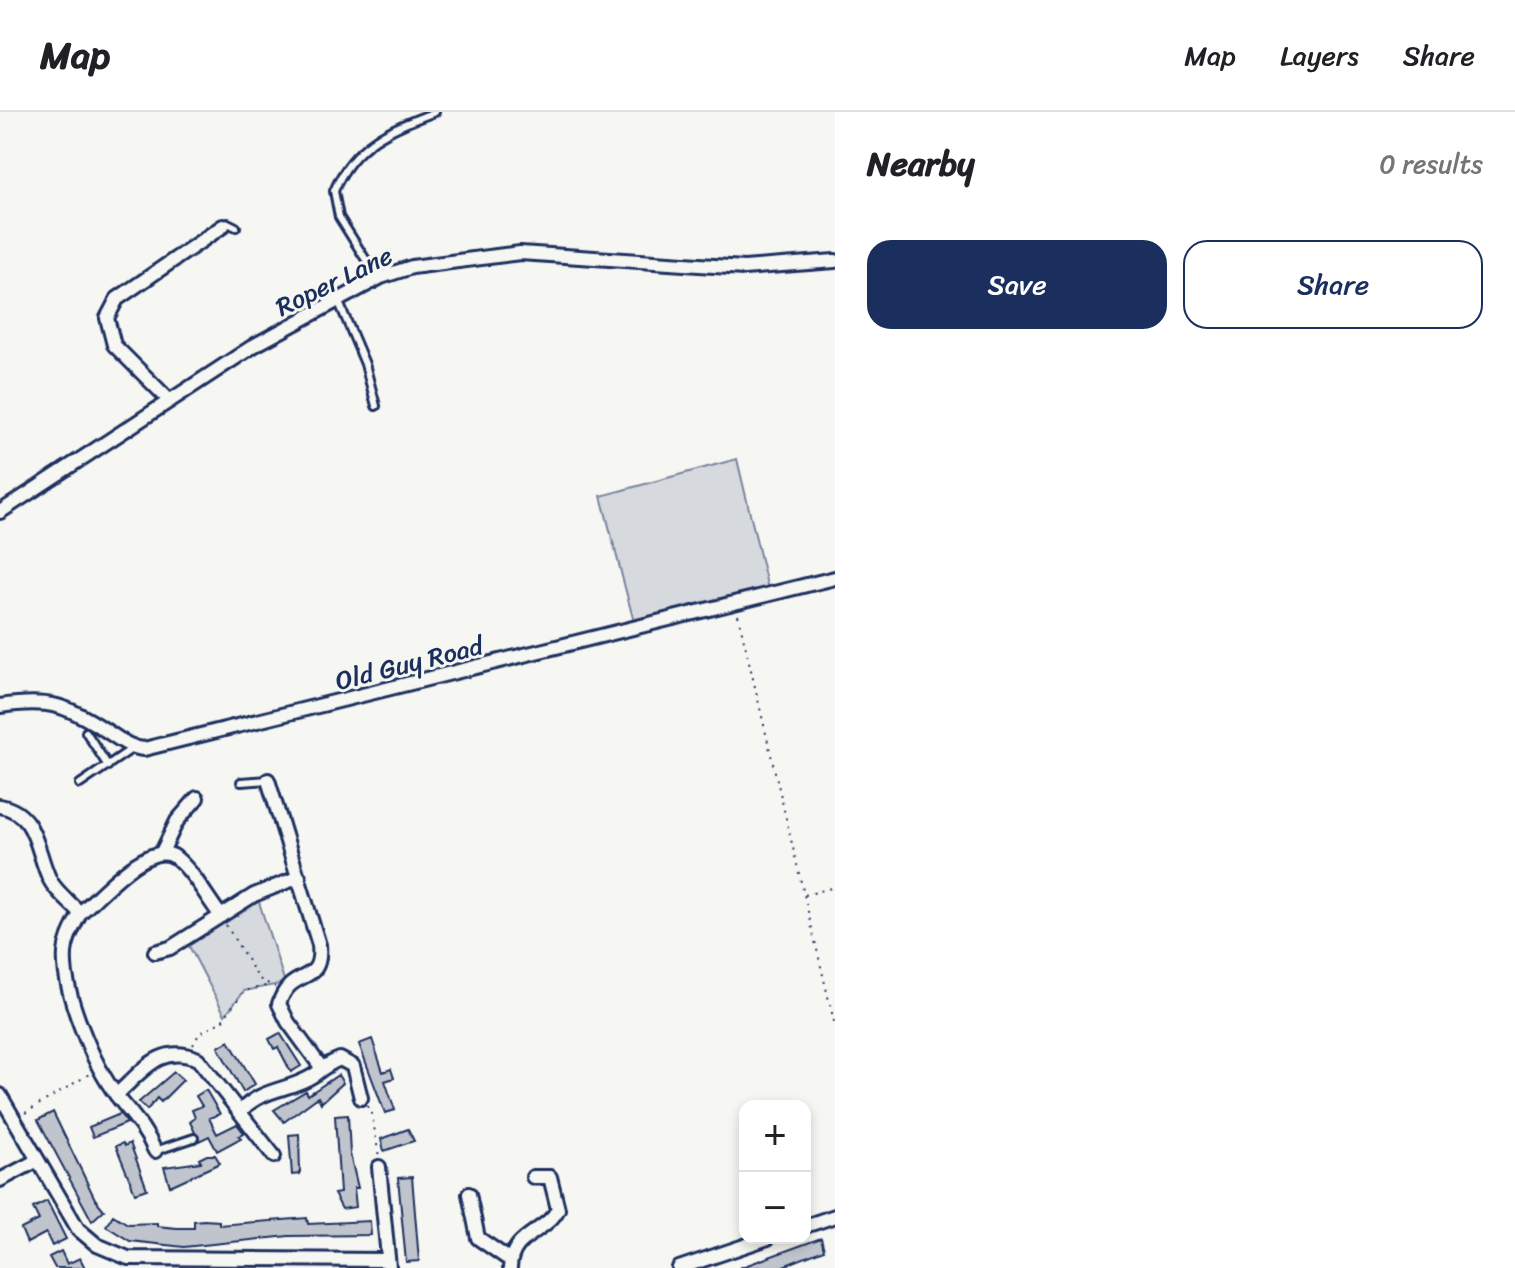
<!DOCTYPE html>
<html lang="en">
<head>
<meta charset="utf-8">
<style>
  body { margin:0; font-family:Sriracha,sans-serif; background:#f2f2f2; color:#202124 }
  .controls { position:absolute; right:24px; bottom:24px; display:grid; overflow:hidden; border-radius:16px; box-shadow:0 4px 12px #0003 }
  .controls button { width:72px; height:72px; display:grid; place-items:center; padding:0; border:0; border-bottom:2px solid #e0e0e0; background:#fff; color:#202124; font:40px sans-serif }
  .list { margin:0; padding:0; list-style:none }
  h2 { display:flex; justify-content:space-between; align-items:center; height:104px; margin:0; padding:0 32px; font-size:34px }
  h2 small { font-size:26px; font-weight:400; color:#757577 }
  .actions { display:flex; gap:16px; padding:24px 32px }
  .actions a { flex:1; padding:18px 0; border:2px solid #1b2f5e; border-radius:24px; text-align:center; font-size:28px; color:#1b2f5e }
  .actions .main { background:#1b2f5e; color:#fff }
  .map { position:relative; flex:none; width:835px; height:1156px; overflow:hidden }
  header { display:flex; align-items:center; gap:48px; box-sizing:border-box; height:112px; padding:0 40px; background:#fff; border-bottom:2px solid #e0e0e0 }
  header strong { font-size:38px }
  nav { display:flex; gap:44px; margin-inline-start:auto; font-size:28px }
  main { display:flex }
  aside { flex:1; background:#fff }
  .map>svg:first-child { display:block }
  .green { fill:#d6d9dd; stroke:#78849e; stroke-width:2 }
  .building { fill:#c0c4cd; stroke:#1b2f5e; stroke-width:2 }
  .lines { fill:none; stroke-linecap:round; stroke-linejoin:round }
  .service-casing { stroke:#1b2f5e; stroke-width:12 }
  .minor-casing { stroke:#1b2f5e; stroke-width:18 }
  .path { stroke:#1b2f5e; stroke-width:2; stroke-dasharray:2 6; stroke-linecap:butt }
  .service { stroke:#f6f6f2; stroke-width:6 }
  .minor { stroke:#f6f6f2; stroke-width:12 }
  .labels { text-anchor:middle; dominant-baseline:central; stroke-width:6; stroke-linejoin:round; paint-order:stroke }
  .street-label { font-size:26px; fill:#1b2f5e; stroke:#f6f6f2 }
</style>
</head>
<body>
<header>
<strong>Map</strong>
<nav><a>Map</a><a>Layers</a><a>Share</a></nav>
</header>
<main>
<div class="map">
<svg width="835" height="1156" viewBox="0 0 835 1156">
  <rect width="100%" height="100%" fill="#f6f6f2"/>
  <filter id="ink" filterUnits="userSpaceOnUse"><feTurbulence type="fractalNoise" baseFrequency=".0125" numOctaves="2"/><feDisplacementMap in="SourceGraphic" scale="16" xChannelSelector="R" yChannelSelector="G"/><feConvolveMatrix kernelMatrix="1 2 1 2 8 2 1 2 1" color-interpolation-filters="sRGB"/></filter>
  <g filter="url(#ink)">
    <!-- green -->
    <path class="green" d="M 737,347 L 768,477 L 634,510 L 601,384 Z
      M 258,787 L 285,871 L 244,879 L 225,903 L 188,832 Z"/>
    <!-- building -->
    <path class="building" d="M 280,921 L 301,954 L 291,960 L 278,935 L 274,937 L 269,927 Z
      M 372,927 L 383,960 L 391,957 L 394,966 L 385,969 L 395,998 L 385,1001 L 359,932 Z
      M 229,929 L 255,972 L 243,980 L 218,935 Z
      M 174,960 L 183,968 L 161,990 L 157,986 L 147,998 L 139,990 Z
      M 338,963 L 343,971 L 321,991 L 318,985 L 284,1010 L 274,998 L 306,979 L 308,983 Z
      M 206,978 L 220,1002 L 209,1006 L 217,1022 L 237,1012 L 244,1021 L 239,1024 L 241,1026 L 217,1039 L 209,1024 L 199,1029 L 190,1010 L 195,1006 L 192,998 L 202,994 L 196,984 Z
      M 53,1000 L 95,1087 L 104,1098 L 92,1109 L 38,1008 Z
      M 120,1002 L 127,1011 L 93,1025 L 89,1015 Z
      M 348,1003 L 350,1042 L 358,1076 L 354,1076 L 356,1095 L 342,1097 L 334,1082 L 340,1081 L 335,1004 Z
      M 408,1017 L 414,1029 L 384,1039 L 381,1027 Z
      M 299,1022 L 300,1062 L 292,1063 L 289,1023 Z
      M 123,1031 L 125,1034 L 130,1031 L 147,1077 L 135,1081 L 116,1034 Z
      M 207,1043 L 215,1043 L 220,1051 L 170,1074 L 164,1055 L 201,1050 L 199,1047 Z
      M 412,1065 L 419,1149 L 406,1150 L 398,1066 Z
      M 47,1089 L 66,1127 L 52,1134 L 46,1121 L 27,1131 L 21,1117 L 39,1108 L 33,1096 Z
      M 113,1103 L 128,1112 L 157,1111 L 157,1114 L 177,1116 L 194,1116 L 194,1109 L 204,1108 L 219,1109 L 219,1113 L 307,1106 L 308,1112 L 370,1109 L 371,1123 L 289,1124 L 184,1135 L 130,1129 L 106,1114 Z
      M 821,1126 L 824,1138 L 781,1155 L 739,1156 Z
      M 61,1139 L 67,1152 L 80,1146 L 85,1156 L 55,1156 L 49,1145 Z"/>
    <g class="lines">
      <!-- service casing -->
      <g class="service-casing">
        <path id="service" d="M 223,114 L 228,111 L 236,115
          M 378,167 L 339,105 L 334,79 C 354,31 390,17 435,0
          M 338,188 L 365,252 L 376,294
          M 86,620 L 108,654
          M 241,670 L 268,668
          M 80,672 L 133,636
          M 155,1039 L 194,1026"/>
      </g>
      <!-- minor casing -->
      <g class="minor-casing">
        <path id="minor" d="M 170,289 L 114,233 L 107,206 L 117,187 L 223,114
          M 0,400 L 255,233 L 381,165 L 412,155 L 520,141 L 744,156 L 835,149
          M 0,594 C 47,587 66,592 105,618 C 118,626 129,636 144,637 L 835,466
          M 268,668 L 319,833 C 323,876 291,853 279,892 L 288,910 L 321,955
          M 0,694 C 38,701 36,740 50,768 C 56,780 71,791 80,801 C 74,814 66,826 65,841 C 62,879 94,954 117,984 C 132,1003 145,1016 155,1039
          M 162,740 L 177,709 L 197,686
          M 80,801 C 100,784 149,727 175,745 C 193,759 207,786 221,804
          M 155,840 L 170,836 L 254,783 L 299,765
          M 0,983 L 78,1117 L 97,1133 L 128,1146 L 388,1148
          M 116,983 C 143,959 160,931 198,947 L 274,1044
          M 241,999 C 261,976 290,979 314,963 C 323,956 329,951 340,947 L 353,954 L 361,986
          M 379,1055 L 389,1155
          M 0,1068 L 36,1049
          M 469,1082 L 478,1126 L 510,1148
          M 805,1114 L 835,1104
          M 510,1156 C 511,1122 546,1121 558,1097 L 550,1065 L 533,1065
          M 679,1156 L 768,1126"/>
      </g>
      <!-- path -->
      <path class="path" d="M 738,503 L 835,914
        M 805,783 L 835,775
        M 226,813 L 259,867 L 275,875
        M 193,933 L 199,922 L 222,909 L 244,879 L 270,873
        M 367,994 L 372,1002 L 379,1045
        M 25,1001 L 91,961"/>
      <!-- service -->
      <use href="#service" class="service"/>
      <!-- minor -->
      <use href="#minor" class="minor"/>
    </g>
  </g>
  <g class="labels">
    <!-- street labels -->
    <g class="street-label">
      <text transform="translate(334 169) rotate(-26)">Roper Lane</text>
      <text transform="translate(409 551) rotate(-14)">Old Guy Road</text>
    </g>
  </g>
</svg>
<div class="controls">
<button>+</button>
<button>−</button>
</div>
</div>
<aside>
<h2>Nearby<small>0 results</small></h2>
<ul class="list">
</ul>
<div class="actions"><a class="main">Save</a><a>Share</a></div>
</aside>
</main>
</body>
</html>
